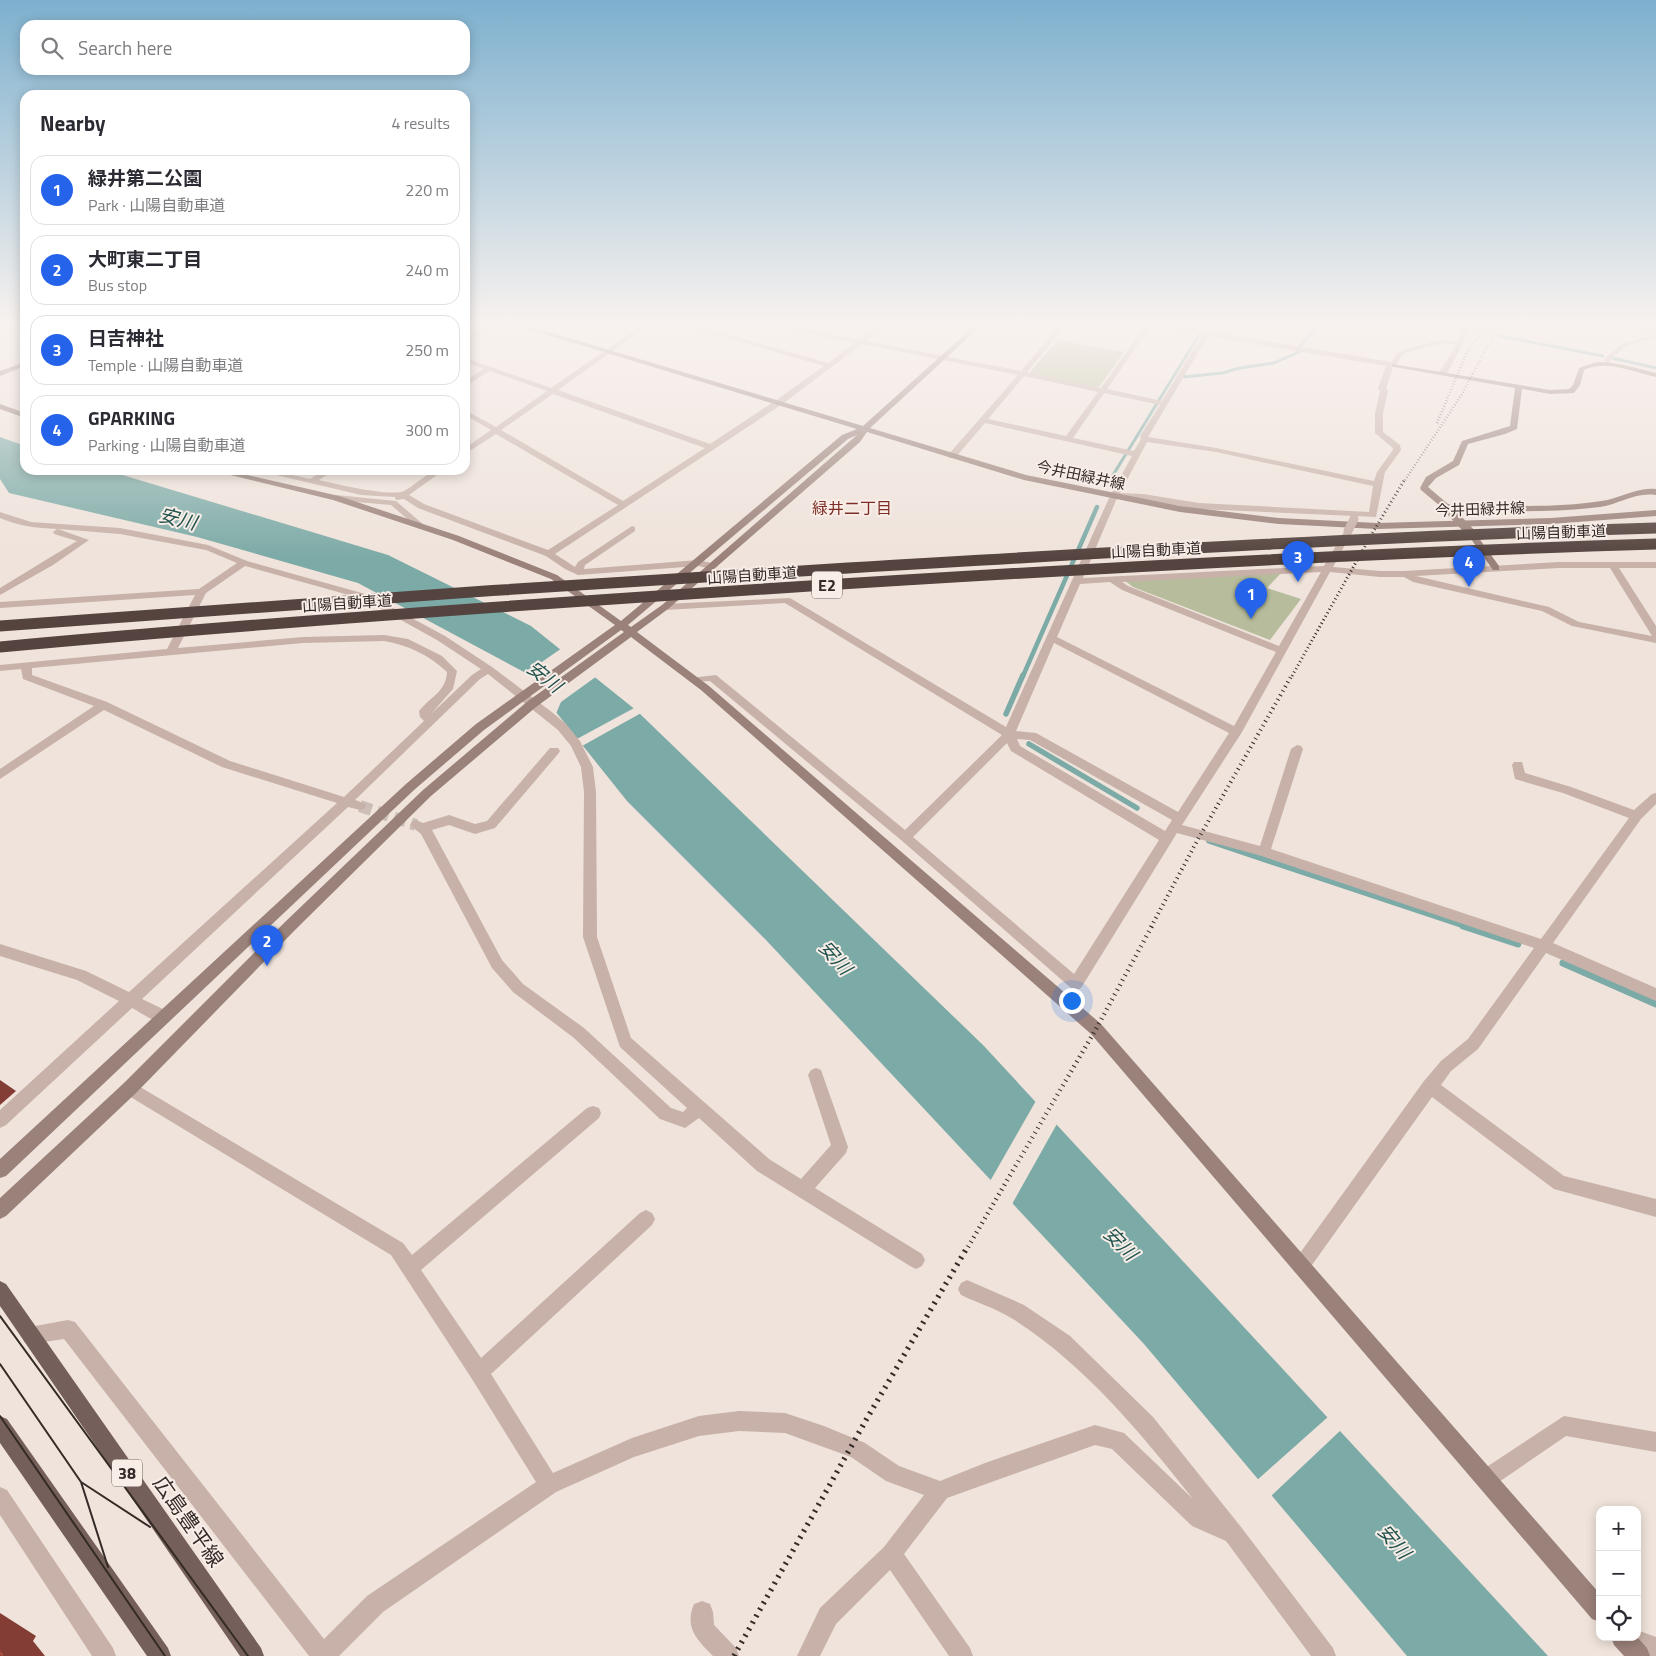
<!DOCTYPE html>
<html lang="en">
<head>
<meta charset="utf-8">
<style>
  body { margin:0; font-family:"Titillium Web","Noto Sans JP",sans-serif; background:#f7f7f7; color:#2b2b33 }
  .controls { position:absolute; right:15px; bottom:15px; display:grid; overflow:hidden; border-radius:10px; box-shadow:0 2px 12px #0003 }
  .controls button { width:45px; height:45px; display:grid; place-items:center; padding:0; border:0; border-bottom:1px solid #e1e1e2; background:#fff; color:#2b2b33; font:25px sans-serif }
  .you { position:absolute; left:1071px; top:1000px; width:18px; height:18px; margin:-12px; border:4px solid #fff; border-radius:50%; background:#1a73e8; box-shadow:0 0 0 8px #1a73e833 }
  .badge { display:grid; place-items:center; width:32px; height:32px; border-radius:50%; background:#2563eb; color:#fff; font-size:16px; font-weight:700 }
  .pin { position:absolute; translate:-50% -41px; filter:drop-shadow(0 1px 2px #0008) }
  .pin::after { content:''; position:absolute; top:26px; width:18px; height:15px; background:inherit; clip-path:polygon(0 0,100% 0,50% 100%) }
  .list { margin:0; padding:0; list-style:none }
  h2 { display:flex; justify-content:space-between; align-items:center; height:65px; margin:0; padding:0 20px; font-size:21px }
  h2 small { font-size:16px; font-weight:400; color:#7c7c81 }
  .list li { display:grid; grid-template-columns:32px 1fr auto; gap:15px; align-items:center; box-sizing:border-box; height:70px; margin:0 10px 10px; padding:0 10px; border:1px solid #e1e1e2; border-radius:15px }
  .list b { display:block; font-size:19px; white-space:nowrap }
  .list p { margin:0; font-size:16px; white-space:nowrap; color:#7c7c81 }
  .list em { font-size:16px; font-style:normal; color:#7c7c81 }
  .icon { flex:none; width:28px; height:28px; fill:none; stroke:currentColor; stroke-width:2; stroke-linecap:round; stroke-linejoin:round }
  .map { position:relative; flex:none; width:1656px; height:1656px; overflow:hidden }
  .search { position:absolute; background:#fff; box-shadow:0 2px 12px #0003; left:20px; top:20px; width:450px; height:55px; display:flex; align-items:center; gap:12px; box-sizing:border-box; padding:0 18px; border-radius:15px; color:#7c7c81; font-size:19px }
  .panel { position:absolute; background:#fff; box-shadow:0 2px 12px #0003; left:20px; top:90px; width:450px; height:385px; border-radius:15px }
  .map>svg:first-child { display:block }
  .green { fill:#b7bd9c }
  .water { fill:#7caaa6 }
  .pier { fill:#efe3db }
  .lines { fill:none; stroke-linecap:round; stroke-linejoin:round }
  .stream-far3 { stroke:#7caaa6; stroke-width:3 }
  .stream-far2 { stroke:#7caaa6; stroke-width:4.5 }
  .stream-far1 { stroke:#7caaa6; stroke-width:5.5 }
  .stream { stroke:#7caaa6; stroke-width:7 }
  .street-tunnel { stroke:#cabeb7; stroke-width:12; stroke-dasharray:12 6; stroke-linecap:butt }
  .street { fill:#c7b1a8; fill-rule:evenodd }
  .secondary { fill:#9a8179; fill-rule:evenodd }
  .primary { fill:#755f5a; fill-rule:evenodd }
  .tram { stroke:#342a27; stroke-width:2 }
  .rail-far4 { stroke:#342a27; stroke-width:2.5; stroke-dasharray:0.5 2.5; stroke-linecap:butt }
  .rail-far3 { stroke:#342a27; stroke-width:3; stroke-dasharray:1 3; stroke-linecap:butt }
  .rail-far2 { stroke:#342a27; stroke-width:4; stroke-dasharray:1 4; stroke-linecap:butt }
  .rail-far1 { stroke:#342a27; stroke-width:4.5; stroke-dasharray:1 4.5; stroke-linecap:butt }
  .rail { stroke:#342a27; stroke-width:5.5; stroke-dasharray:2 5.5; stroke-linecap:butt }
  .street-bridge { stroke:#c7b1a8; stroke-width:9 }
  .secondary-bridge { stroke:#9a8179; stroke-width:9 }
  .highway-bridge { stroke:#54433f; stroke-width:11 }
  .shaded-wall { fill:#843d34 }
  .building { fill:#bd574b; stroke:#843d34 }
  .labels { text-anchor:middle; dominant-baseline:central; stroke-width:4; stroke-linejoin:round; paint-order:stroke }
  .far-street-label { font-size:15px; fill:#342a27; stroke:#f8ede7 }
  .far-neighbourhood-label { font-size:16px; fill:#7d2f27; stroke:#f8ede7 }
  .shield { fill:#f8ede7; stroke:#6f6461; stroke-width:1 }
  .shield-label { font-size:16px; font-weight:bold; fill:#342a27 }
  .water-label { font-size:19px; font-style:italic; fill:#20524e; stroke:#f8ede7 }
  .near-street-label { font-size:21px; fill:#342a27; stroke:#f8ede7 }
</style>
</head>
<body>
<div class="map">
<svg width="1656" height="1656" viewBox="0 0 1656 1656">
  <rect width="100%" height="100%" fill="#efe3db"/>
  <!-- green -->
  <path class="green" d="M 1058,340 L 1124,352 L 1100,386 L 1096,387 L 1032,374 L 1030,372 Z
    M 1281,573 L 1267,588 L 1301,599 L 1270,640 L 1133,587 L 1124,580 Z"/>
  <!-- water -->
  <path class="water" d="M 0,437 L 25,446 L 25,470 L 106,470 L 388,555 L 531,626 L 637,711 L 983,1045 L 1548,1656 L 1407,1656 L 1144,1344 L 766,940 L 627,801 L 524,672 L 358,583 L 197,537 L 9,493 L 0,479 Z"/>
  <!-- pier -->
  <path class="pier" d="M 562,648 L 597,676 L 561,702 L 555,716 L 523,675 Z
    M 636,707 L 643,712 L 582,746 L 575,740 Z
    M 1037,1099 L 1058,1122 L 1011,1206 L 989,1183 Z
    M 1329,1416 L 1342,1429 L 1270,1497 L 1256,1481 Z"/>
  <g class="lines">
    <!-- stream-far3 -->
    <path class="stream-far3" d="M 1455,326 L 1464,330
      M 1499,336 L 1603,356
      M 1300,346 L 1318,326
      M 1612,358 L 1656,368
      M 1184,377 L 1222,373 L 1240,368 L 1274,363 L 1301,351
      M 1110,480 L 1199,335"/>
    <!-- stream-far2 -->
    <path class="stream-far2" d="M 1108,483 L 1110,479
      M 1023,676 L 1097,507"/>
    <!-- stream-far1 -->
    <path class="stream-far1" d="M 1006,714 L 1023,675
      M 1029,744 L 1137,808
      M 1209,841 L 1467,927"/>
    <!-- stream -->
    <path class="stream" d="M 1463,926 L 1518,944
      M 1563,963 L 1656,1004"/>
    <!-- street-tunnel -->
    <path class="street-tunnel" d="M 360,806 L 416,825"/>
    <!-- street -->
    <path class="street" d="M 489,326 L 498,326 L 465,340 L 465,336 Z
      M 640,326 L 648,326 L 558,390 L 710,444 L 775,401 L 824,366 L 687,326 L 698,326 L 828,363 L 855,343 L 770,326 L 785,326 L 859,340 L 877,326 L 885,326 L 866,341 L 1021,371 L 1059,326 L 1066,326 L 1027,372 L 1101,388 L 1145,326 L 1151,326 L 1107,389 L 1162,401 L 1202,335 L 1156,326 L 1172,326 L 1207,331 L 1392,362 L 1396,354 L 1403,350 L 1444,339 L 1457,342 L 1463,326 L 1469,326 L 1463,344 L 1446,375 L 1439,373 L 1456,345 L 1444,343 L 1407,352 L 1401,356 L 1396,366 L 1393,367 L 1386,388 L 1388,391 L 1383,413 L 1383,432 L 1400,445 L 1401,450 L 1385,472 L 1376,517 L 1199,509 L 1143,500 L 1117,498 L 1083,578 L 1324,566 L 1344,532 L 1348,529 L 1352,532 L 1333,567 L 1380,571 L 1404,571 L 1559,562 L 1656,562 L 1656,568 L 1619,568 L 1656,626 L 1656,643 L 1572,626 L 1542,611 L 1413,582 L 1404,577 L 1380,577 L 1330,572 L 1242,732 L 1182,825 L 1260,846 L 1291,749 L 1297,745 L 1301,746 L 1303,749 L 1271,849 L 1541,939 L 1629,818 L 1563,793 L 1515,779 L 1512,765 L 1514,762 L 1522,762 L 1525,773 L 1571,787 L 1634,810 L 1652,794 L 1656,793 L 1656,804 L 1641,819 L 1553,943 L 1656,988 L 1656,1001 L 1546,953 L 1478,1049 L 1451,1071 L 1441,1085 L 1564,1176 L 1656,1199 L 1656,1217 L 1554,1189 L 1432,1097 L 1307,1272 L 1301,1275 L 1295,1272 L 1292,1266 L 1295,1260 L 1424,1081 L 1441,1061 L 1468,1039 L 1534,948 L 1262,856 L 1177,833 L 1081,988 L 1076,990 L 1071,988 L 901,840 L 710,681 L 690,682 L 689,680 L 690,678 L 716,675 L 905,830 L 1002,735 L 785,603 L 665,610 L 660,607 L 665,604 L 790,598 L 1006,727 L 1110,496 L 1132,456 L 985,423 L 955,458 L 949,458 L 949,454 L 1018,375 L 862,344 L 781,405 L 555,554 L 575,567 L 578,562 L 632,526 L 635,527 L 635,531 L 585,565 L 584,569 L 698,560 L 716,564 L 718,566 L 713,569 L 698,566 L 578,575 L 565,569 L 546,556 L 418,508 L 404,499 L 396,500 L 395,497 L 361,495 L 255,470 L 271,470 L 310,479 L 324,470 L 334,470 L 319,480 C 335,484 391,497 404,491 C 418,484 427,470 444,470 L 409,495 L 424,504 L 548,550 L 618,505 L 496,434 L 465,454 L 465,448 L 491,430 L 465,415 L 465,410 L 496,427 L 547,391 L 490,371 L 465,386 L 465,381 L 484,369 L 465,362 L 465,358 L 551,388 ZM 1208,336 L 1386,366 L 1378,388 L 1380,391 L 1375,413 L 1375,433 L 1393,448 L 1393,450 L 1377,472 L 1374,481 L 1216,448 L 1148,437 ZM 1024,376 L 1098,392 L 1066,436 L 988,419 ZM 1104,393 L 1160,405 L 1140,436 L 1141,439 L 1134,451 L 1073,438 ZM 553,394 L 705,448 L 623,501 L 501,430 ZM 1147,442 L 1216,452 L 1373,486 L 1369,512 L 1199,503 L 1143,494 L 1120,493 ZM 1559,568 L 1610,568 L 1652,636 L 1579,622 L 1549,607 L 1416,576 ZM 1321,572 L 1279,646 L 1128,586 L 1122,582 ZM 1110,582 L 1122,590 L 1276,652 L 1234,726 L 1057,637 L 1080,584 ZM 1054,643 L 1229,733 L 1178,812 L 1036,733 L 1016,731 ZM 1017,739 L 1030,740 L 1172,820 L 1165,831 L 1020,746 ZM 1007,743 L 1011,751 L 1159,840 L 1074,974 L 913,837 Z
      M 1576,326 L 1588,326 L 1585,328 Z
      M 1621,326 L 1650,328 L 1649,326 L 1656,326 L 1656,337 L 1626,346 L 1610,360 L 1609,365 L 1605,365 L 1605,358 L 1622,344 L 1650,336 L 1651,332 Z
      M 336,495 L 396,501 L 425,526 L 421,529 L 418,528 L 391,505 L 333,500 L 333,496 Z
      M 0,512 L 31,522 L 120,528 L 208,545 L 247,561 L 369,595 L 445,636 L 492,667 L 553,713 L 566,724 L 580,741 L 593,767 L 596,792 L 597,937 L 631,1038 L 769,1159 L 801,1179 L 831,1145 L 808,1075 L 811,1070 L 816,1068 L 821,1070 L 848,1147 L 846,1153 L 815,1188 L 922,1254 L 925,1260 L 922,1266 L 916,1269 L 910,1266 L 757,1171 L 699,1118 L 685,1128 L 660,1119 L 574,1038 L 513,992 L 492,968 L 421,834 L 410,825 L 412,822 L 416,820 L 423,823 L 449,815 L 475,824 L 487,821 L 550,748 L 558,748 L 560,751 L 558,754 L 495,828 L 475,834 L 449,825 L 432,830 L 502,960 L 523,984 L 584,1028 L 671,1108 L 683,1112 L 687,1108 L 620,1047 L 583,937 L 584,792 L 581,767 L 571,746 L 558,730 L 488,674 L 480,679 L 355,800 L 364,803 L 366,806 L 364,809 L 360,810 L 348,807 L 142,999 L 169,1012 L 171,1017 L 169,1022 C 158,1026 142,1013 132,1008 L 6,1125 L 0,1128 L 0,1110 L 119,1001 L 77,980 L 0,956 L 0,944 L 86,971 L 129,992 L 337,803 L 222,767 L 104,710 L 0,779 L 0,769 L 94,706 L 23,679 L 21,669 L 0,671 L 0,665 L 167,649 L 195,595 L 0,608 L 0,602 L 199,589 L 237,563 L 206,550 L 120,534 L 58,529 L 89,540 L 53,565 L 0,595 L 0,588 L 77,541 L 54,534 L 53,532 L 57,529 C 36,528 19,526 0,518 ZM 245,566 L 363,599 L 437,640 L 481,669 L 472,675 L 431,714 L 453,689 L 457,671 L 442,656 L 408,639 L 384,635 L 303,637 L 178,648 L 206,593 ZM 384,641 C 408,645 429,655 447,672 C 446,692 430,697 419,711 L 420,717 L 424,721 L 344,797 L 230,761 L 107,702 L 32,675 L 32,668 L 303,643 Z
      M 130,1081 L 403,1243 L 412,1255 L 587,1108 L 593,1106 L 599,1108 L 601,1113 L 599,1118 L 421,1270 L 481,1358 L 640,1213 L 646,1210 L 652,1213 L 655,1219 L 652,1225 L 491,1374 L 553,1473 L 632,1438 L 699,1416 L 739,1411 L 785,1413 L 824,1426 L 865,1443 L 899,1466 L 940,1481 L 985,1463 L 1095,1425 L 1124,1433 L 1193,1499 C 1141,1433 1084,1364 1013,1319 C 997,1309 978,1303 961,1295 L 958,1289 L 961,1283 L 967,1280 L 1024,1305 L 1070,1336 L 1153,1417 L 1241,1527 L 1333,1648 L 1336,1656 L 1311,1656 L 1226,1541 L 1192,1526 L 1112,1449 L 1095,1445 L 947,1498 L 904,1554 L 970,1648 L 973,1656 L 949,1656 L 890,1570 L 836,1624 L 820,1656 L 797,1656 L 820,1608 L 884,1547 L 924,1495 L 886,1481 L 851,1457 L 785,1433 L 739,1431 L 699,1436 L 634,1457 L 556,1492 L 383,1612 L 339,1656 L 309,1656 L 64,1339 L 31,1344 L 24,1342 L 22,1335 L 24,1328 L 68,1320 L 75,1322 L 324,1639 L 367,1596 L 536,1482 L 472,1379 L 391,1255 L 124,1093 L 122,1088 L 124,1083 Z
      M 1564,1416 L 1656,1432 L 1656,1452 L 1566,1436 L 1493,1486 L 1486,1489 L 1479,1486 L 1476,1479 L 1479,1472 Z
      M 0,1487 L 7,1490 L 113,1648 L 116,1656 L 92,1656 L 0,1515 Z
      M 702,1601 L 710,1604 L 713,1612 L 714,1625 L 736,1648 L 739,1656 L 713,1656 C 697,1640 684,1628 694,1604 Z
      M 1637,1630 L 1656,1637 L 1656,1656 L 1648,1656 L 1621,1646 L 1618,1637 L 1637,1637 Z"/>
    <!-- secondary -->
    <path class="secondary" d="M 518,326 L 529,326 L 863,426 L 974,326 L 981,326 L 870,428 L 1026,475 L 1180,506 L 1279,518 L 1377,523 L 1551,518 L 1656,510 L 1656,516 L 1551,524 L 1377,529 L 1279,524 L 1180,512 L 1024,480 L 867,432 L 860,442 L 668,609 L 637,632 L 709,686 L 1101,1024 L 1600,1594 L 1600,1622 L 1592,1619 L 1091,1034 L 701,690 L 631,637 L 536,707 L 431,796 L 295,930 L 136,1093 L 6,1216 L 0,1219 L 0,1198 L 124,1083 L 285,922 L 423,790 L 528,701 L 624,632 L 621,630 L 484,730 L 414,790 L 6,1176 L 0,1178 L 0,1159 L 406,784 L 476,724 L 615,625 L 551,579 L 453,540 L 333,500 L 210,470 L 225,470 L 339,496 L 459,536 L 557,575 L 621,621 L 842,435 L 857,429 ZM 857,435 L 662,605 L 631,627 L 628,625 L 848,439 Z
      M 25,362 L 25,366 L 0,376 L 0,371 Z
      M 1597,362 C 1617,362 1636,368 1656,373 L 1656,377 C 1634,372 1605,359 1584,370 L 1580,385 L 1574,393 L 1550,394 L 1522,389 L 1517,429 L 1505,434 L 1468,444 L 1459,465 L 1436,478 L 1428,487 L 1448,504 C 1498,505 1551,509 1601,501 C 1620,499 1635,487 1656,489 L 1656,495 C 1635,492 1620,504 1600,507 C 1552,513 1502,511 1454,510 L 1456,513 L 1452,516 L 1421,490 L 1420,488 L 1426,477 L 1453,461 L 1462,441 L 1510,426 L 1515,388 L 1394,367 L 1392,366 L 1392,364 L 1550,390 L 1569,389 L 1573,385 L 1579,368 Z
      M 0,404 L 25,413 L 25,418 L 0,409 Z
      M 1470,529 L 1473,530 L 1499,566 L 1499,570 L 1493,570 L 1466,532 Z
      M 1611,1637 L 1637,1637 L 1647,1648 L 1650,1656 L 1624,1656 L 1614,1645 Z"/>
    <!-- primary -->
    <path class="primary" d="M 0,1281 L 6,1284 L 261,1648 L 264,1656 L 240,1656 L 0,1306 Z
      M 0,1416 L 7,1419 L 168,1648 L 171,1656 L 147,1656 L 0,1443 Z"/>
    <!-- tram -->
    <path class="tram" d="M 0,1316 L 248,1656
      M 0,1364 L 81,1482 L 108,1567
      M 0,1416 L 165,1656
      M 81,1482 L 150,1527"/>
    <!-- rail-far4 -->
    <path class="rail-far4" d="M 1437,423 L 1467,352 L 1485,326
      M 1405,480 L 1462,394 L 1498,326"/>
    <!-- rail-far3 -->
    <path class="rail-far3" d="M 1292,676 L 1373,532 L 1405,479"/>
    <!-- rail-far2 -->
    <path class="rail-far2" d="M 1151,927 L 1197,841 L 1292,675"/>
    <!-- rail-far1 -->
    <path class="rail-far1" d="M 968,1247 L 1096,1029 L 1152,926"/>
    <!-- rail -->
    <path class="rail" d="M 734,1656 L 866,1420 L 968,1246"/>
    <!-- street-bridge -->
    <path class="street-bridge" d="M 1348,531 L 1354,519"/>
    <!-- secondary-bridge -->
    <path class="secondary-bridge" d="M 1452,513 L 1470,532"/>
    <!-- highway-bridge -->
    <path class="highway-bridge" d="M 0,626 C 283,604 565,585 848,568 C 1117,552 1386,536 1656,528
      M 0,647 C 224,626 449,610 673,595 C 1001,573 1328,554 1656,544"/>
  </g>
  <!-- shaded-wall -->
  <path class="shaded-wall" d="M 0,1080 L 16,1091 L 0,1105 Z
    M 0,1613 L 36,1636 L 33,1641 L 45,1656 L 4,1656 L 0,1650 Z"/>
  <!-- building -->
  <path class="building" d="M 0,1650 L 4,1656 L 0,1656 Z"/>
  <!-- sky -->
  <linearGradient id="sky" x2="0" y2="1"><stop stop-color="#7db0ce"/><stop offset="0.58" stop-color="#f8f2ef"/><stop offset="1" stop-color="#f8f2ef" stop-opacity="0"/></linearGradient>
  <rect width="1656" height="558" fill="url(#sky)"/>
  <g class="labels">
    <!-- far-street labels -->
    <g class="far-street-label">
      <text transform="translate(1081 475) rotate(12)">今井田緑井線</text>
      <text transform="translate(1480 509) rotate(-2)">今井田緑井線</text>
      <text transform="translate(1561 532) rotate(-2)">山陽自動車道</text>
      <text transform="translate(1156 550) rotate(-3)">山陽自動車道</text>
      <text transform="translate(752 575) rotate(-4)">山陽自動車道</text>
      <text transform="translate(347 603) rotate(-4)">山陽自動車道</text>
    </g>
    <!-- far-neighbourhood labels -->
    <g class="far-neighbourhood-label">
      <text x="852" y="508">緑井二丁目</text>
    </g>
    <!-- shield labels -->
    <g class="shield">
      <rect x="812" y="571.5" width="30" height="27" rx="4"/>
      <rect x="112" y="1459.5" width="30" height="27" rx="4"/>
    </g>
    <g class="shield-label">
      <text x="827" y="585">E2</text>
      <text x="127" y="1473">38</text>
    </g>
    <!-- water labels -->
    <g class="water-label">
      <text transform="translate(178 518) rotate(14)">安川</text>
      <text transform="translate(545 676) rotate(38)">安川</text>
      <text transform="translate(836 957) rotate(48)">安川</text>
      <text transform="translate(1121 1243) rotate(45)">安川</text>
      <text transform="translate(1395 1541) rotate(49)">安川</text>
    </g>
    <!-- near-street labels -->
    <g class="near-street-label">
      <text transform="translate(189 1521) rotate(55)">広島豊平線</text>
    </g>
  </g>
</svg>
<div class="controls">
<button>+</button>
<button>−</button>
<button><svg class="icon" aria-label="locate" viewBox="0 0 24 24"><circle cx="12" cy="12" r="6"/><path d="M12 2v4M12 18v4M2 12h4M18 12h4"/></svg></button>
</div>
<div class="you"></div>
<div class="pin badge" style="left:1251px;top:619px">1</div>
<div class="pin badge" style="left:267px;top:966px">2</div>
<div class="pin badge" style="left:1298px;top:582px">3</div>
<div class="pin badge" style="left:1469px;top:587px">4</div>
<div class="search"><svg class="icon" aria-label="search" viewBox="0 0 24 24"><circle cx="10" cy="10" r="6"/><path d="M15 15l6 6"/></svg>Search here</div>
<section class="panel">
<h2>Nearby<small>4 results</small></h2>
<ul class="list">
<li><span class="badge">1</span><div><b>緑井第二公園</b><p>Park · 山陽自動車道</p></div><em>220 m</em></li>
<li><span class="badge">2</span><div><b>大町東二丁目</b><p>Bus stop</p></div><em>240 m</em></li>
<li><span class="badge">3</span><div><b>日吉神社</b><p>Temple · 山陽自動車道</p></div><em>250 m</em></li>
<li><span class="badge">4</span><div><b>GPARKING</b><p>Parking · 山陽自動車道</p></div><em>300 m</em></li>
</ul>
</section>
</div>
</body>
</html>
